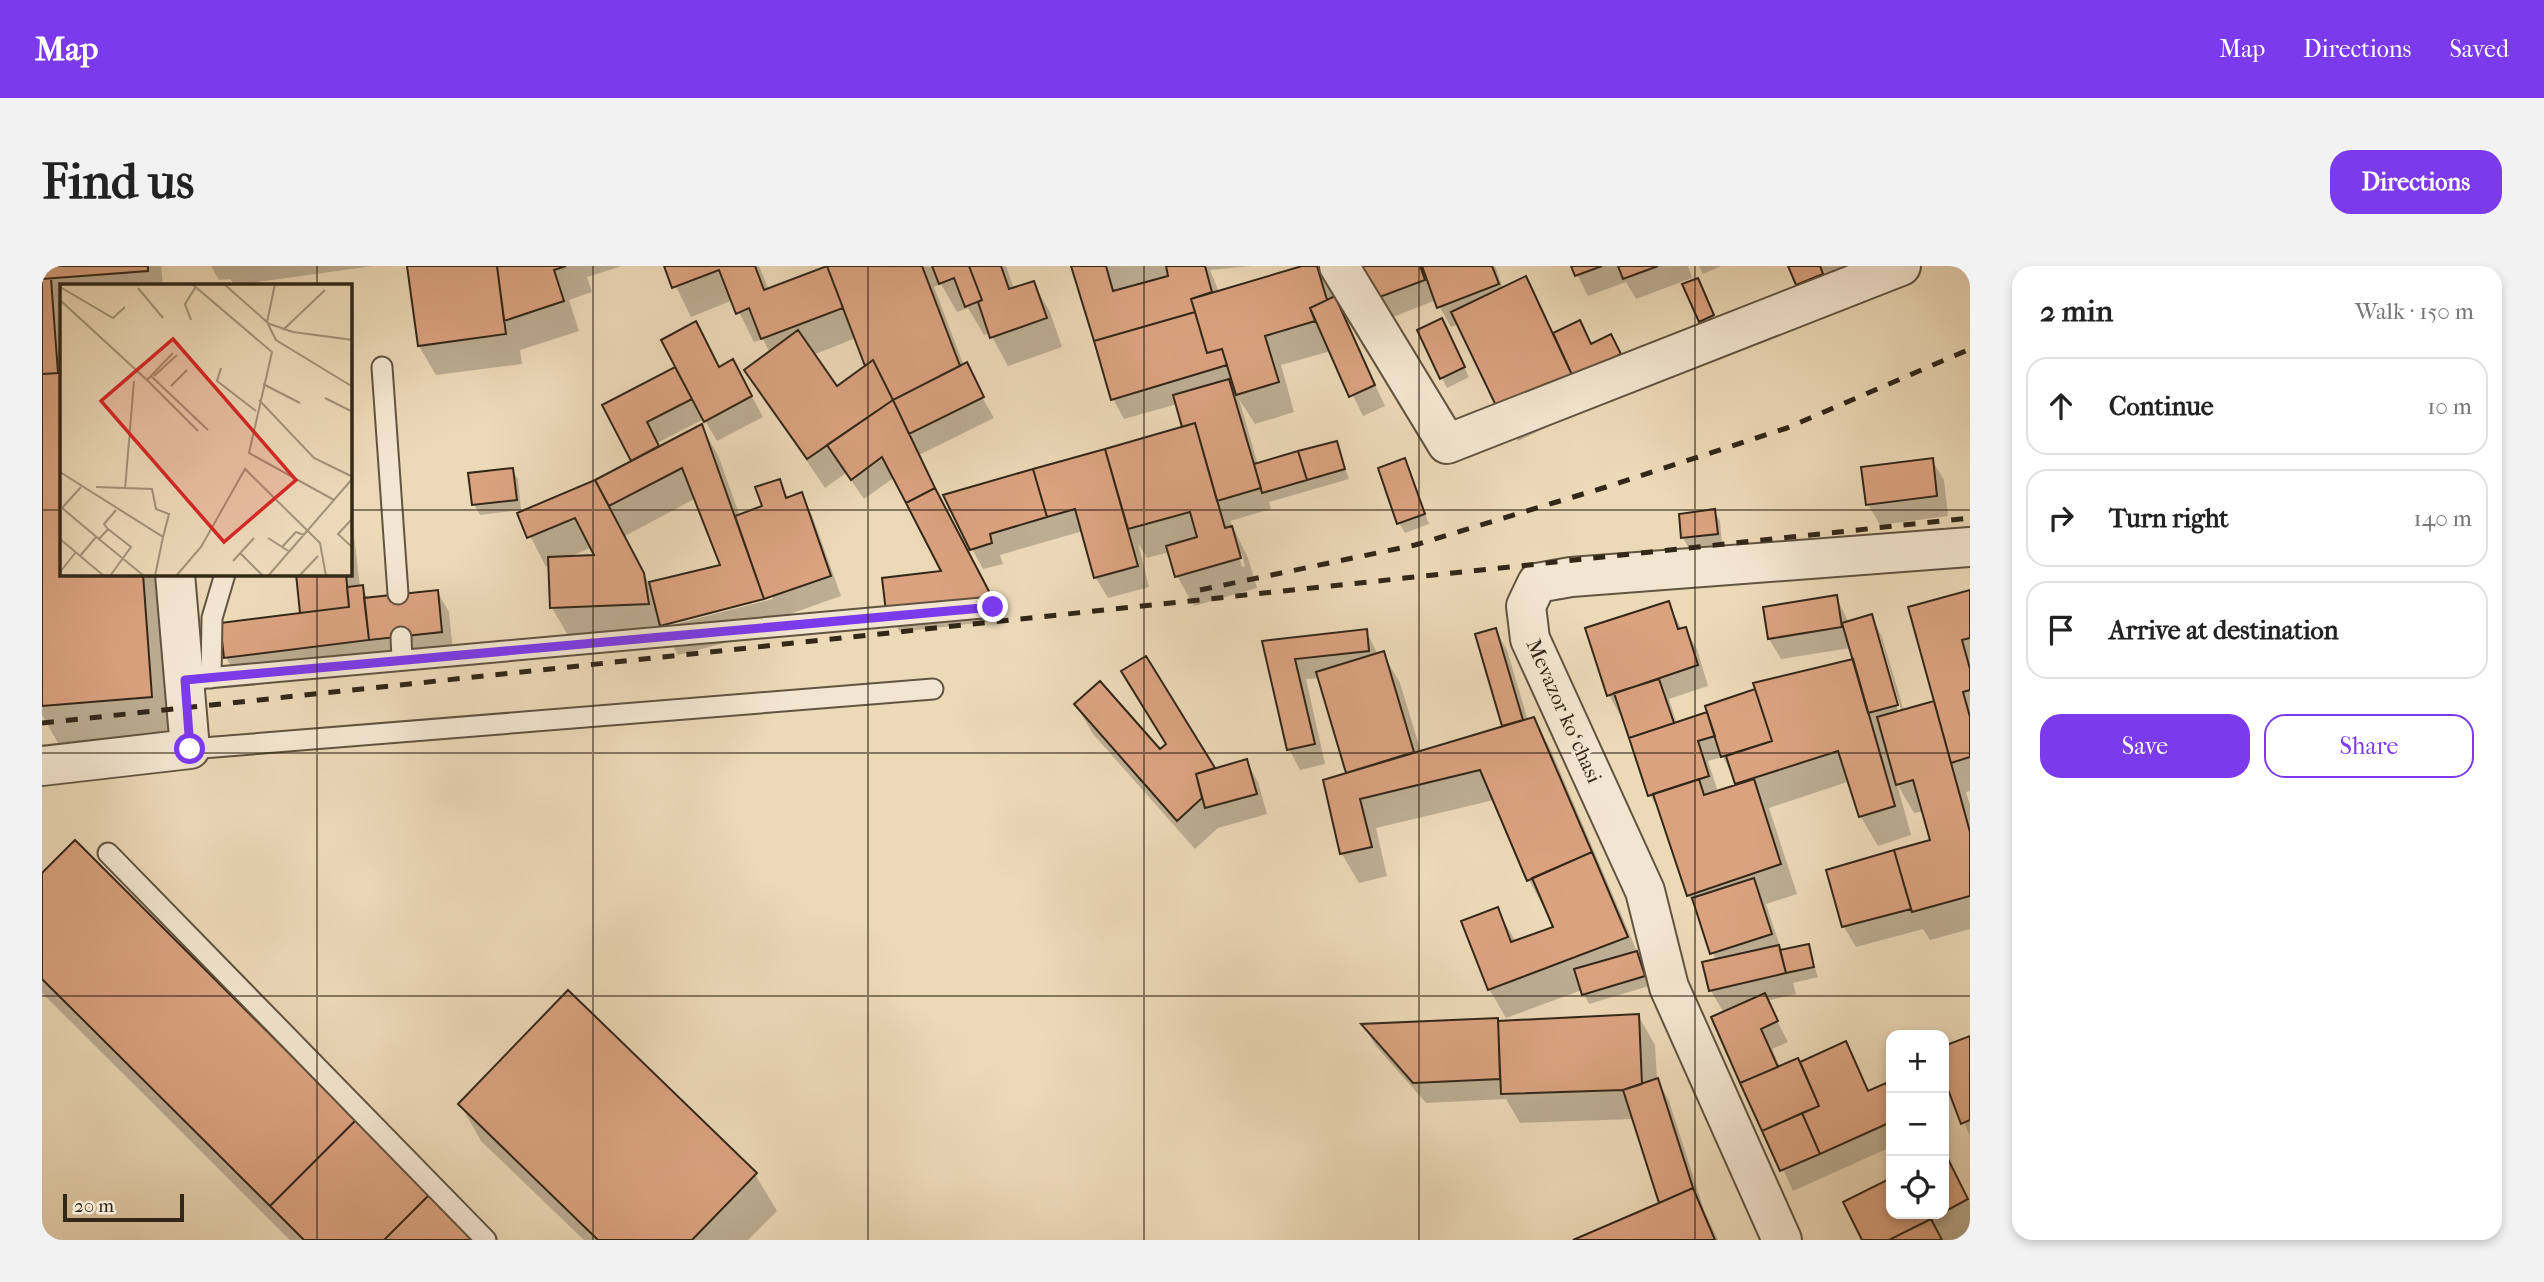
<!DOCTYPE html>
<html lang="en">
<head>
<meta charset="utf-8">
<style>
  body { margin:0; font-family:"IM FELL French Canon",serif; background:#f2f2f2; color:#222 }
  .controls { position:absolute; right:21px; bottom:21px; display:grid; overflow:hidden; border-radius:14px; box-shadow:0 4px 10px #0003 }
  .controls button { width:63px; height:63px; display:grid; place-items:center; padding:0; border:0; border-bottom:2px solid #e0e0e0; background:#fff; color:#222; font:35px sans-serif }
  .scale { position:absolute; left:21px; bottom:18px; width:121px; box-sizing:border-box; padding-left:7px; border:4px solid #332718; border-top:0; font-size:19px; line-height:24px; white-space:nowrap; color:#332718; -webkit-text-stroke:5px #f3e6d1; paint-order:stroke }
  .stop { position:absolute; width:21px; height:21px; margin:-16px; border:5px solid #7c3aed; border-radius:50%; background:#fff }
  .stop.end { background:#7c3aed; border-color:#fff; box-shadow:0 2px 7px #0008 }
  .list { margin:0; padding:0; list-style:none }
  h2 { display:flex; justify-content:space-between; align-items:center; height:91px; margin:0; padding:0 28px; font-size:30px }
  h2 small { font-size:23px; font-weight:400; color:#767676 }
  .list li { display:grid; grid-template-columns:46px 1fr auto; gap:21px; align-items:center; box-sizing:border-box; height:98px; margin:0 14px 14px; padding:0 14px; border:2px solid #e0e0e0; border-radius:21px }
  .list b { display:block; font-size:26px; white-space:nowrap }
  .list em { font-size:23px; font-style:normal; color:#767676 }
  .actions { display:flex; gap:14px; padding:21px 28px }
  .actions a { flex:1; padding:16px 0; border:2px solid #7c3aed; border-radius:21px; text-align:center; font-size:24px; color:#7c3aed }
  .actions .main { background:#7c3aed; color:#fff }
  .icon { flex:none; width:38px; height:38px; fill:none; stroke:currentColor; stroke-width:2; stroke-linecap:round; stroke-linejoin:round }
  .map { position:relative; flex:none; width:1928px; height:974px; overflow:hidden; border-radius:21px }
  header { display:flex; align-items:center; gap:42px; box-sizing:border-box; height:98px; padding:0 35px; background:#7c3aed; color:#fff }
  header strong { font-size:33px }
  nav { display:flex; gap:38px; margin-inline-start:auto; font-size:24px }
  .intro { display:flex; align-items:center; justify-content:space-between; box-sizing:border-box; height:168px; padding:0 42px }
  h1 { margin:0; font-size:49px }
  .button { padding:18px 32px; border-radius:21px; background:#7c3aed; color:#fff; font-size:24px; font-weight:700 }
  main { display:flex; gap:42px; padding:0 42px }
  aside { flex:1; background:#fff; border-radius:21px; box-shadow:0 4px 10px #0003 }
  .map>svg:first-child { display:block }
  .shadow { fill:#0003; fill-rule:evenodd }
  .building { fill:#dba280; stroke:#332718; stroke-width:2 }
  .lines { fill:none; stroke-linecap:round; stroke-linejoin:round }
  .service-casing { stroke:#615440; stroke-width:23 }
  .minor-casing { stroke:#615440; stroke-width:42 }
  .service { stroke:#f3e6d1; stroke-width:19 }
  .minor { stroke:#f3e6d1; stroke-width:38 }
  .rail { stroke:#332718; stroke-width:5; stroke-dasharray:12 12; stroke-linecap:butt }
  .route { stroke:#7c3aed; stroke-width:9 }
  .grid { fill:none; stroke:#332718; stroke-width:2; stroke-opacity:0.55 }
  .labels { text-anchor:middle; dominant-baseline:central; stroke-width:7; stroke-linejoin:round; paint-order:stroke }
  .street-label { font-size:21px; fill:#332718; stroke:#f3e6d1 }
  .inset-road { fill:none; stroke:#a29278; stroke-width:2 }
  .view { fill:#d62828; fill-opacity:0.15; stroke:#d62828; stroke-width:3.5 }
  .inset-edge { fill:none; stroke:#332718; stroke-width:3.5 }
</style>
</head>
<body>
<header>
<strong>Map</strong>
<nav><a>Map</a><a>Directions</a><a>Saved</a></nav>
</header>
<div class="intro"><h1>Find us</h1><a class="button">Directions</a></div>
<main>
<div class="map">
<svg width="1928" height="974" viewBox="0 0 1928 974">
  <rect width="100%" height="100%" fill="#ecd9b8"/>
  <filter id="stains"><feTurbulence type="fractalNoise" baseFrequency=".00286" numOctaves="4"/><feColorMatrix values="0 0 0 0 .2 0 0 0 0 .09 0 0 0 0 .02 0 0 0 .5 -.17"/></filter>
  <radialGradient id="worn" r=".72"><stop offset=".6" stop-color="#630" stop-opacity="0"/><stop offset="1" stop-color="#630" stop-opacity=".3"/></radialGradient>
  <!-- shadow -->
  <path class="shadow" d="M 0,0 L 119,0 L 121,19 L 19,19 L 19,308 L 118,308 L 130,467 L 16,477 L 0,449 Z
    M 169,0 L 331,0 L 193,19 L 188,13 L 177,14 Z
    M 366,0 L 580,0 L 545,11 L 550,26 L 527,34 L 537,65 L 478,84 L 480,98 L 394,109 L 377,80 Z
    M 624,0 L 717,0 L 727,24 L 787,0 L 964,0 L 972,23 L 991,17 L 1008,46 L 1020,81 L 966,100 L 948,67 L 942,69 L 926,42 L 915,46 L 899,18 L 892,21 L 922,100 L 952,152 L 877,189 L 961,354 L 858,366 L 846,346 L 902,306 L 853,211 L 822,233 L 804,207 L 783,222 L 704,104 L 728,87 L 721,73 L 712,76 L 691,34 L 649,51 ZM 814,72 L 825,100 L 795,123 L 771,89 Z
    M 1031,0 L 1210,0 L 1168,4 L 1177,26 L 1275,0 L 1290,27 L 1343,140 L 1321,150 L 1289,85 L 1239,99 L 1252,146 L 1213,158 L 1197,133 L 1216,199 L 1294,177 L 1307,213 L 1227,236 L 1229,243 L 1188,255 L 1206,292 L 1215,322 L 1152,340 L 1135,310 L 1127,286 L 1105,292 L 1096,277 L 1107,321 L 1066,332 L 1054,312 L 1041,265 L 958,289 L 961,298 L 941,303 L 930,283 L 904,230 L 1142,162 L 1135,138 L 1082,153 L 1071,133 ZM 1195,284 L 1200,289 L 1203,300 L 1200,301 Z
    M 1316,0 L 1453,0 L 1461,23 L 1483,13 L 1512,68 L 1537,56 L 1550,80 L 1568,71 L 1580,91 L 1547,141 L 1476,175 L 1417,58 L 1409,61 L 1394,34 L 1341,55 Z
    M 1531,0 L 1646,0 L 1650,12 L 1594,33 L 1584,16 L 1546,30 Z
    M 1657,0 L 1679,0 L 1661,8 Z
    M 1748,0 L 1805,0 L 1807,7 L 1790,13 L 1782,4 L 1792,29 L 1767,39 Z
    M 1660,24 L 1676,59 L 1664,65 L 1658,55 Z
    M 1405,64 L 1427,111 L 1405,122 L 1400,112 Z
    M 635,101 L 677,102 L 702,116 L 721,151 L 675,175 L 662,153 L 615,177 L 617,182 L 659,160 L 676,189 L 698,250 L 722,241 L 737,215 L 747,233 L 759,228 L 770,249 L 799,330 L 734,353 L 737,363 L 636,389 L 624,367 L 527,371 L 510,342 L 508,299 L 504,301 L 477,248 L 591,196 L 562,140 ZM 654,232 L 680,300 L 607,318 L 583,270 ZM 550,281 L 555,291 L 525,292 ZM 730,330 L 731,333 L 626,360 L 626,356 Z
    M 1362,194 L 1387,258 L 1363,267 L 1357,257 Z
    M 1890,194 L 1902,214 L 1906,250 L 1838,259 L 1826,238 Z
    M 470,204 L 476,213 L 479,244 L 438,249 L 432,239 Z
    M 308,235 L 318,321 L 327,333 L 395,325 L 407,346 L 411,386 L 195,412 L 184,391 L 261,348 L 256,308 L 308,308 Z
    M 1672,245 L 1678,255 L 1680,278 L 1647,282 L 1641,272 Z
    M 1928,326 L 1928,525 L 1924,526 L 1928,539 L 1928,663 L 1888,674 L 1881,663 L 1814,681 L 1802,661 L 1787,605 L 1891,576 L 1882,545 L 1872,547 L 1855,518 L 1869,569 L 1836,580 L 1819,551 L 1808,515 L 1727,542 L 1755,628 L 1724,638 L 1740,686 L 1766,680 L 1776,711 L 1751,717 L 1754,728 L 1725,735 L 1746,776 L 1730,783 L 1738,802 L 1758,798 L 1803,778 L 1827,826 L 1843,819 L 1849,830 L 1849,881 L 1751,925 L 1672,752 L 1682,747 L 1669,725 L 1662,698 L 1674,695 L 1657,648 L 1646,629 L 1620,550 L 1608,529 L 1581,449 L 1578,449 L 1567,429 L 1626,337 L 1640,364 L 1643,363 L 1655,383 L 1666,420 L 1627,433 L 1635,458 L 1813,394 L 1809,382 L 1739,393 L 1727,373 L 1794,331 L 1807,357 L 1829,350 L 1840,371 L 1862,445 L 1894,437 ZM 1834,370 L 1838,370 L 1860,447 L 1857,448 ZM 1681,491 L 1695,519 L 1676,526 L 1666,495 Z
    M 1453,364 L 1465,384 L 1486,455 L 1491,453 L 1508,482 L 1600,697 L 1607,720 L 1547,738 L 1540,724 L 1464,752 L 1447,723 L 1455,643 L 1474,676 L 1513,662 L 1487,614 L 1452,534 L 1334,562 L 1345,610 L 1317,617 L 1300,588 L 1283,515 L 1306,508 L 1278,412 L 1264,413 L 1283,498 L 1258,504 L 1247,483 L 1222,376 L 1324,365 L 1336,389 L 1341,388 L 1358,417 L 1379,486 L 1463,461 Z
    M 1104,392 L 1173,504 L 1204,495 L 1216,516 L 1225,548 L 1176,562 L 1153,583 L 1051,468 L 1034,439 L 1118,485 L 1126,479 Z
    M 0,610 L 432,974 L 248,974 L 0,727 Z
    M 1596,749 L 1613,779 L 1615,813 L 1627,835 L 1662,944 L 1676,974 L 1536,974 L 1619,938 L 1592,853 L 1478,857 L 1464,833 L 1384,837 L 1333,779 L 1322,760 Z
    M 1928,772 L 1928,870 L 1902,809 L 1902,782 Z
    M 418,838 L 713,908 L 735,945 L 706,974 L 542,974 L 439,875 Z
    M 1902,885 L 1928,936 L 1928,970 L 1921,974 L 1822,974 L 1803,937 L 1849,914 L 1849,948 L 1902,948 Z"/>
  <!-- building -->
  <path class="building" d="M 0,0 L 106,0 L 106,5 L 0,13 Z
    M 365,0 L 455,0 L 464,68 L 376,80 Z
    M 455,0 L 524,0 L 512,4 L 522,35 L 462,55 Z
    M 622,0 L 713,0 L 722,24 L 785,0 L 801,42 L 719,73 L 707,42 L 694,48 L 677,4 L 630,22 Z
    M 785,0 L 880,0 L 918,100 L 851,134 L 831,94 L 823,100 Z
    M 890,0 L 927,0 L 940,34 L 923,41 L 912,12 L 897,18 Z
    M 927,0 L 959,0 L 967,23 L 992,15 L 1005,52 L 948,72 L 936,36 L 940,34 Z
    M 1029,0 L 1064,0 L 1071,25 L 1126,10 L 1124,0 L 1163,0 L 1170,26 L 1149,33 L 1153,46 L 1052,75 Z
    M 1260,0 L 1275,0 L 1285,34 L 1268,42 L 1273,55 L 1223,70 L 1237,116 L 1194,129 L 1180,83 L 1165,87 L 1149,33 Z
    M 1314,0 L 1378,0 L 1383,14 L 1327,35 Z
    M 1380,0 L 1450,0 L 1457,18 L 1395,42 Z
    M 1529,0 L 1560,0 L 1533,10 Z
    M 1576,0 L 1616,0 L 1581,13 Z
    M 1746,0 L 1778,0 L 1781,8 L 1754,19 Z
    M 1484,10 L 1531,111 L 1457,146 L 1409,46 Z
    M 1656,12 L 1672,49 L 1657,56 L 1640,18 Z
    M 0,13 L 9,13 L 16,107 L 0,108 Z
    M 1293,30 L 1333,119 L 1307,131 L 1268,42 Z
    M 1153,46 L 1165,87 L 1180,83 L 1185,99 L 1069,134 L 1052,75 Z
    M 1400,52 L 1423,101 L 1398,113 L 1375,64 Z
    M 1538,54 L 1549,78 L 1569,68 L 1579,88 L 1531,111 L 1511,67 Z
    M 654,55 L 677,101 L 691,93 L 710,130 L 662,156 L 619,74 Z
    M 756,64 L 795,120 L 831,94 L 851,134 L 765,193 L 702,104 Z
    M 925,96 L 942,131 L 867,168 L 851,134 Z
    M 633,101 L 650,133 L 605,156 L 617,180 L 589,195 L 560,139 Z
    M 16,107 L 19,107 L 19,308 L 101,308 L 110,431 L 0,440 L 0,108 Z
    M 1187,113 L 1219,222 L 1175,235 L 1153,157 L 1140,161 L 1131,129 Z
    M 851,134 L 893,222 L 864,237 L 840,191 L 809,214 L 785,179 Z
    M 1153,157 L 1183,262 L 1190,260 L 1199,292 L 1133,311 L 1124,280 L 1155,271 L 1148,246 L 1086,263 L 1063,183 Z
    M 660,158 L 722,333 L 618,360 L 607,316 L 678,299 L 640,202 L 567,240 L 553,214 Z
    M 1295,175 L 1303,203 L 1265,214 L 1256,185 Z
    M 1063,183 L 1096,300 L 1052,312 L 1033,243 L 1005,251 L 991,203 Z
    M 1256,185 L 1265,214 L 1220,227 L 1212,198 Z
    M 1363,192 L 1383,248 L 1355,258 L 1336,202 Z
    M 1891,192 L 1895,230 L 1824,239 L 1819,201 Z
    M 471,202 L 475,234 L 430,239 L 426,207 Z
    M 991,203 L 1005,251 L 948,268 L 950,277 L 928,284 L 901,229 Z
    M 738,213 L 744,232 L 760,226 L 789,310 L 722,333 L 693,250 L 720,240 L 713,221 Z
    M 553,214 L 602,307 L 607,338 L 508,342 L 506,291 L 552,289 L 533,252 L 485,272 L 475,247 Z
    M 893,222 L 951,333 L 844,346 L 840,312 L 899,305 L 864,237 Z
    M 1673,243 L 1676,268 L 1639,272 L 1637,248 Z
    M 254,308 L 304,308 L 307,341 L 258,347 Z
    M 321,319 L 327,374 L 182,392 L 178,357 L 307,341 L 305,321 Z
    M 396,324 L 400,366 L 327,374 L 322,332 Z
    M 1928,324 L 1928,372 L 1920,374 L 1928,403 L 1928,424 L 1921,426 L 1928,451 L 1928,491 L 1909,497 L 1866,341 Z
    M 1795,329 L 1800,361 L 1726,373 L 1721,341 Z
    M 1627,335 L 1636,363 L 1644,361 L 1656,399 L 1565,430 L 1543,362 Z
    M 1830,348 L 1856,439 L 1826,447 L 1800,357 Z
    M 1454,362 L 1481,454 L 1460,460 L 1433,368 Z
    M 1325,363 L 1327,385 L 1253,393 L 1273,478 L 1245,484 L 1220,375 Z
    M 1342,385 L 1372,486 L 1304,507 L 1274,406 Z
    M 1104,390 L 1173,502 L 1154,508 L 1160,532 L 1135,555 L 1032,438 L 1058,415 L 1118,483 L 1124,478 L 1079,405 Z
    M 1811,393 L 1853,540 L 1817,551 L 1796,485 L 1693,518 L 1684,490 L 1730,475 L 1711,417 Z
    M 1617,413 L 1632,457 L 1587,472 L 1572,427 Z
    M 1713,423 L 1730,475 L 1679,491 L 1663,440 Z
    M 1892,435 L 1928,566 L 1928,630 L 1870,646 L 1852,584 L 1888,574 L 1871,514 L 1854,519 L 1835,451 Z
    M 1665,446 L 1673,470 L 1656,475 L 1667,510 L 1606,530 L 1587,472 Z
    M 1492,451 L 1550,586 L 1485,615 L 1438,504 L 1318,533 L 1330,581 L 1298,588 L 1281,514 Z
    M 1205,493 L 1215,528 L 1163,542 L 1154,508 Z
    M 1657,513 L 1662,529 L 1712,513 L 1739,598 L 1645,630 L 1611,528 Z
    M 33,574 L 314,854 L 228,940 L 0,713 L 0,607 Z
    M 1852,584 L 1869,643 L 1800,661 L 1784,604 Z
    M 1550,586 L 1586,671 L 1446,724 L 1419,655 L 1456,641 L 1469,676 L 1511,661 L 1490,612 Z
    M 1712,612 L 1730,668 L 1668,688 L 1650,632 Z
    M 1767,678 L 1772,701 L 1744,707 L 1738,684 Z
    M 1737,679 L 1744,707 L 1667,725 L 1660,696 Z
    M 1595,685 L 1603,710 L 1540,729 L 1532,703 Z
    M 526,724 L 715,907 L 650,974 L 556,974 L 416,838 Z
    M 1723,727 L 1736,755 L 1719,763 L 1736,801 L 1698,817 L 1669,751 Z
    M 1597,748 L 1600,818 L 1581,824 L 1459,828 L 1456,755 Z
    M 1456,752 L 1458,813 L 1371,817 L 1319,758 Z
    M 1928,770 L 1928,854 L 1919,858 L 1902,813 L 1902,780 Z
    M 1804,775 L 1826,825 L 1844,817 L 1849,829 L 1849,856 L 1778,888 L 1760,847 L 1777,840 L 1758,796 Z
    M 1756,792 L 1777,840 L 1720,865 L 1698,817 Z
    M 1616,812 L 1651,922 L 1617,937 L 1581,824 Z
    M 1760,847 L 1778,888 L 1738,905 L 1720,865 Z
    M 314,854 L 388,928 L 342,974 L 262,974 L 228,940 Z
    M 1902,885 L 1926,933 L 1902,946 Z
    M 1849,912 L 1849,948 L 1899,948 L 1847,974 L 1820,974 L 1801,936 Z
    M 1651,922 L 1673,974 L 1531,974 L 1617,937 Z
    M 388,928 L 435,974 L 342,974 Z
    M 1889,953 L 1900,974 L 1847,974 Z"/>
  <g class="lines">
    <!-- service casing -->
    <g class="service-casing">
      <path id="service" d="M 340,101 L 356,328
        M 359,371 L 360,393
        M 169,412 L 170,352 L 183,308
        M 143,414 L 951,341
        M 148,483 L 891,423
        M 66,587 L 444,974"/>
    </g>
    <!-- minor casing -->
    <g class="minor-casing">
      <path id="minor" d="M 1297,0 L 1405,178 L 1859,0
        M 0,500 L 148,483 L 133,308
        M 1740,974 L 1627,721 L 1603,625 L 1488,373 L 1484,340 L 1495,317 L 1529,311 L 1928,281"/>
    </g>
    <!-- service -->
    <use href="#service" class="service"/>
    <!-- minor -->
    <use href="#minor" class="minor"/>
    <!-- rail -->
    <path class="rail" d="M 1158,324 L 1373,279 L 1564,221 L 1745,162 L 1928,83
      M 0,457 L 1928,252"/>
  </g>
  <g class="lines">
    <!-- route -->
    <path class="route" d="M 148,483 L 143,414 L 951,341"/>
  </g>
  <!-- grid -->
  <path class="grid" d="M 275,0 L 275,19M 551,0 L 551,974M 826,0 L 826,974M 1102,0 L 1102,974M 1377,0 L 1377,974M 1653,0 L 1653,974M 0,244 L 19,244M 308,244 L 1928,244M 275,308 L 275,974M 0,487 L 1928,487M 0,730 L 1928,730"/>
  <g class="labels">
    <!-- street labels -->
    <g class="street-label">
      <text transform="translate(1522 445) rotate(66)">Mevazor koʻchasi</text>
    </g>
  </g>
  <!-- overview -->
  <g transform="translate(18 18)">
    <rect width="292" height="292" fill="#ecd9b8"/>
    <path class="inset-road" d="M 132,0 L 212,68 L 189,169 L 274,216M 164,0 L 207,38 L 215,0M 0,3 L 53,34 L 65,23M 78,4 L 103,34M 0,16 L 87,96 L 113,69M 131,36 L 125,20 L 135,4M 207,38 L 216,56 L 293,103M 207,39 L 233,48 L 293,56M 223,46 L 265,6M 161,84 L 157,97 L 196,127M 91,92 L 148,146M 94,92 L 117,71M 87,96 L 138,147M 203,100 L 240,119M 111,102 L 127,86M 265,114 L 293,128M 199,116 L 254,174 L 293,193M 0,188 L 103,253 L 95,292M 36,203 L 92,205 L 96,225 L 109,230 L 103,253M 65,205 L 74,97M 2,224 L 39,255 L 48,245 L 71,263 L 50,292M 2,224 L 21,203M 293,234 L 278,250 L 293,264M 48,245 L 44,240 L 56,226M 208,254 L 230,268M 0,255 L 44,292M 39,255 L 84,292M 222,263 L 236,248 L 244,251M 180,269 L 203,292M 20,272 L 36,253M 173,277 L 194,254M 0,288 L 16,268M 116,292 L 141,263 L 185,185 L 260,259 L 266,292M 208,292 L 293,194M 239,292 L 258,272"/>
    <path class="view" d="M 113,55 L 236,196 L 164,258 L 41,117 Z"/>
    <rect width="292" height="292" class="inset-edge"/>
  </g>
  <rect width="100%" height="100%" filter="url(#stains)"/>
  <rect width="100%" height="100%" fill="url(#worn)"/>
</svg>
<div class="controls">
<button>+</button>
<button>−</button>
<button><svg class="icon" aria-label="locate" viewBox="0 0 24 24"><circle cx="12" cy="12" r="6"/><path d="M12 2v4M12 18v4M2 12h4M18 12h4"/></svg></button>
</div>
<div class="scale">20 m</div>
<div class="stop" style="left:148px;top:483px"></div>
<div class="stop end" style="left:951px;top:341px"></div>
</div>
<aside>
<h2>2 min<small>Walk · 150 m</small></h2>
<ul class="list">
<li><svg class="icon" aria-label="ahead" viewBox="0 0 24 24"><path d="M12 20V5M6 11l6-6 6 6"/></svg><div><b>Continue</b></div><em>10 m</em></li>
<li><svg class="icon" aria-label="right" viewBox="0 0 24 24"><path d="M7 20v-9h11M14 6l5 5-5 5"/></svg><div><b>Turn right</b></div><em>140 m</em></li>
<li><svg class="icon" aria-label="arrive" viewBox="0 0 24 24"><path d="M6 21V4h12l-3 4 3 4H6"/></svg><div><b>Arrive at destination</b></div></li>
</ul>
<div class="actions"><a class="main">Save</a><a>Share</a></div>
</aside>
</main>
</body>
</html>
